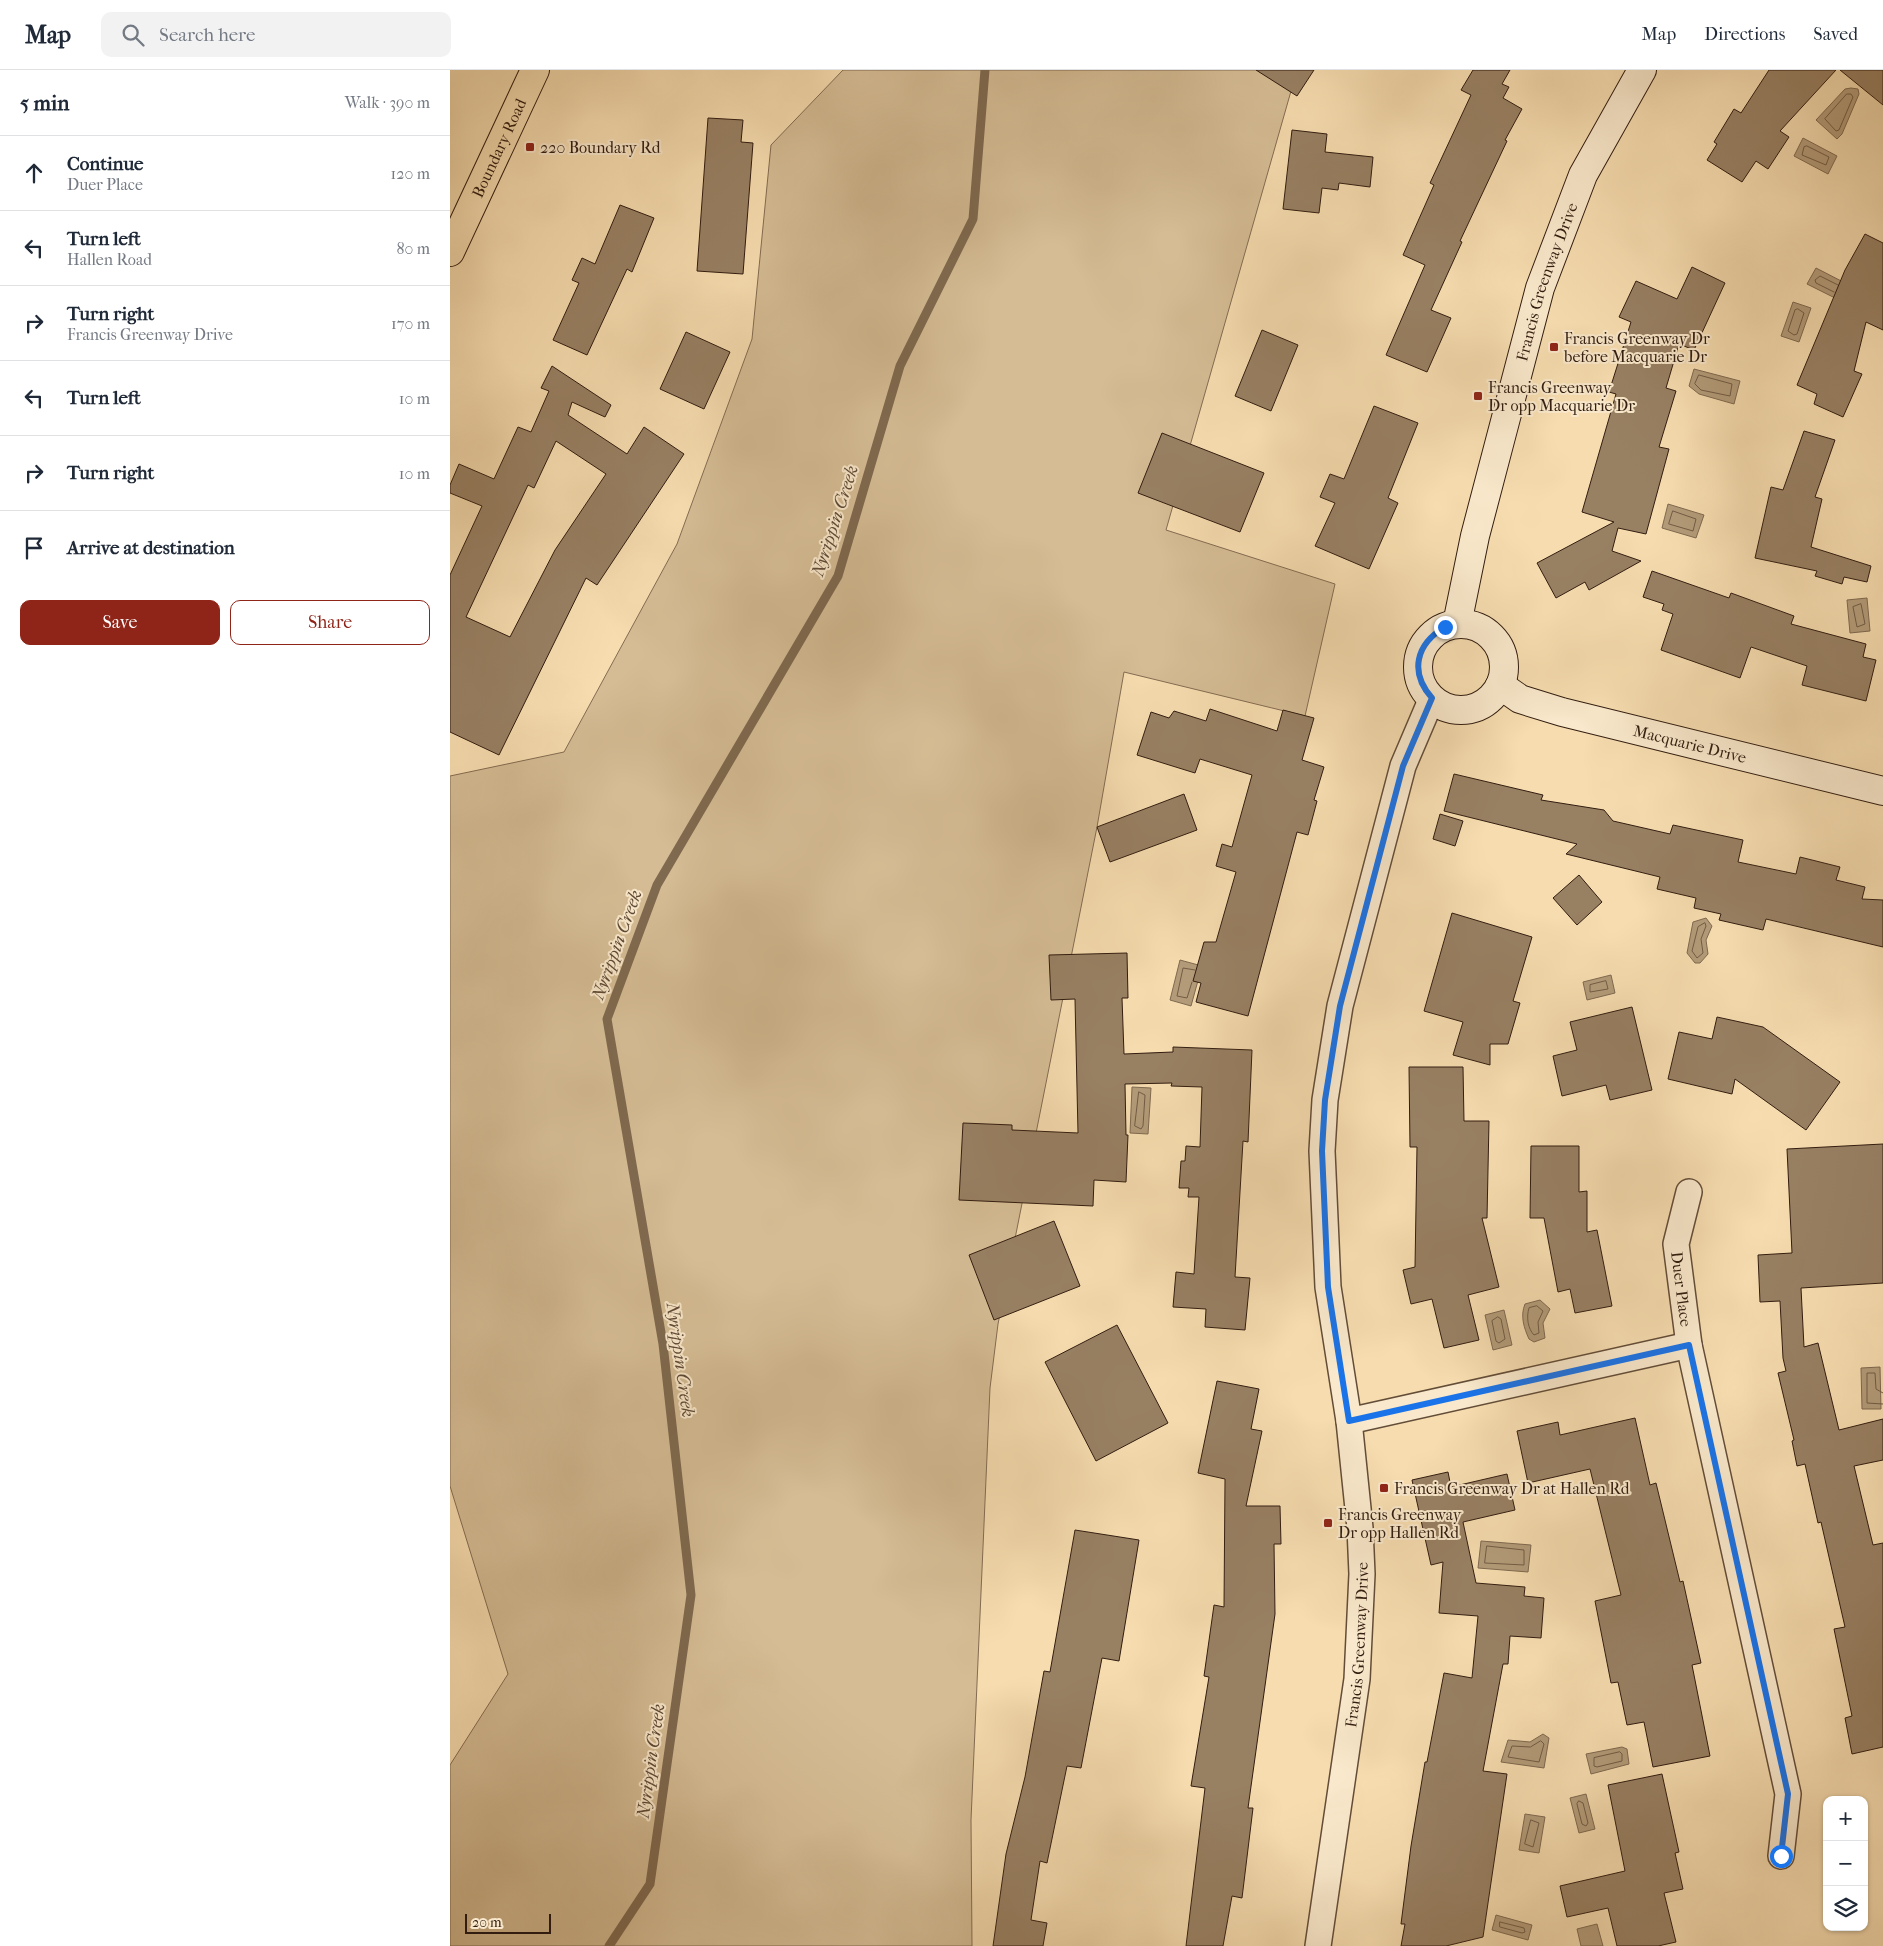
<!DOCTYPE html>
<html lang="en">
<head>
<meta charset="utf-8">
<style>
  body { margin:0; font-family:"IM FELL French Canon",serif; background:#f2f2f3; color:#1f2937 }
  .controls { position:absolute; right:15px; bottom:15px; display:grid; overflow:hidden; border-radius:10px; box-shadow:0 1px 4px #0004 }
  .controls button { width:45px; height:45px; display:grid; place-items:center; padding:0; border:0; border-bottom:1px solid #e0e1e3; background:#fff; color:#1f2937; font:25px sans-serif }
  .scale { position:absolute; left:15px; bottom:12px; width:86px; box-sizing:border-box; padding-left:5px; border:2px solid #321d10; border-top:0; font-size:14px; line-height:18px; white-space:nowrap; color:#321d10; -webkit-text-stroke:4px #f9e8cb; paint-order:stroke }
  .stop { position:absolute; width:15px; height:15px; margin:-11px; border:4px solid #1a73e8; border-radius:50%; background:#fff }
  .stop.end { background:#1a73e8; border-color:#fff; box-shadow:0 1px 5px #0008 }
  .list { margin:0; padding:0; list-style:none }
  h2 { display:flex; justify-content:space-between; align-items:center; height:65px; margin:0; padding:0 20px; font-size:21px }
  h2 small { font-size:16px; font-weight:400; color:#747a83 }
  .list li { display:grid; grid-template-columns:32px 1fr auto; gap:15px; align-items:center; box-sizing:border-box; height:75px; padding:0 20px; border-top:1px solid #e0e1e3 }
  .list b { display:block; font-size:19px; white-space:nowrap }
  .list p { margin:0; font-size:16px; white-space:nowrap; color:#747a83 }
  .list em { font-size:16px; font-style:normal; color:#747a83 }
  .actions { display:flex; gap:10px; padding:15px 20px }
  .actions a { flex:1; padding:11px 0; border:1px solid #8f2418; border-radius:10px; text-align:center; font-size:18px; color:#8f2418 }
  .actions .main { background:#8f2418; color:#fff }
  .icon { flex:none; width:28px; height:28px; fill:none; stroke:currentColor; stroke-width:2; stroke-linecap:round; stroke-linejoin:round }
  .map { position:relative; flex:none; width:1433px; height:1876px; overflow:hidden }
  header { display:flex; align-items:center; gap:30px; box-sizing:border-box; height:70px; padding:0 25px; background:#fff; border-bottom:1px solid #e0e1e3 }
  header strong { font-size:24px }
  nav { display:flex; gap:28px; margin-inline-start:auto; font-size:18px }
  .search { width:350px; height:45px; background:#f2f2f3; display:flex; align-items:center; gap:12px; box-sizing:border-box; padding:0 18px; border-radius:10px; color:#747a83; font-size:19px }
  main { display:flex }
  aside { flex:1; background:#fff }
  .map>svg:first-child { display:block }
  .green { fill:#d5bc94; stroke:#846c52 }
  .water { fill:#b39b79; stroke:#7f694f }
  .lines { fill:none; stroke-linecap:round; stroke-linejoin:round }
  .shore { stroke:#725c44; stroke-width:1 }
  .stream { stroke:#7f694f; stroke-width:9 }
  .building { fill:#988063; stroke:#321d10; fill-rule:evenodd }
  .minor-casing { stroke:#634d38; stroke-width:28 }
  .secondary-casing { stroke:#321d10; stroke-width:30 }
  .primary-casing { stroke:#321d10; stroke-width:30 }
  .minor { stroke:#f9e8cb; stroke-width:25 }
  .secondary { stroke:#f9e8cb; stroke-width:28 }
  .primary { stroke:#f6dcaf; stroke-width:28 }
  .route { stroke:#1a73e8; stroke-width:6 }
  .poi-dot { fill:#8f2418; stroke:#f9e8cb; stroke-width:2 }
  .labels { text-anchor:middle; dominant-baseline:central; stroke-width:4; stroke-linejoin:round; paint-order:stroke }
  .street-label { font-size:16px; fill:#321d10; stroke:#f9e8cb }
  .poi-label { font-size:16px; fill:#321d10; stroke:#f9e8cb; text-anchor:start }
  .water-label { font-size:18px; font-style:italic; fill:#5f4935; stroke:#f9e8cb }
</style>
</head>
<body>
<header>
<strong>Map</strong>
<div class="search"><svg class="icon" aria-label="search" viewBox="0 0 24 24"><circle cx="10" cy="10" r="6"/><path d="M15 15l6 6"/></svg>Search here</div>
<nav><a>Map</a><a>Directions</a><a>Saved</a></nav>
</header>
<main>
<aside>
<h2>5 min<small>Walk · 390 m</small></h2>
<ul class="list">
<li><svg class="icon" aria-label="ahead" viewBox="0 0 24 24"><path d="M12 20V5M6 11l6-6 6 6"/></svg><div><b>Continue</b><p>Duer Place</p></div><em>120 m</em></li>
<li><svg class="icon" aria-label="left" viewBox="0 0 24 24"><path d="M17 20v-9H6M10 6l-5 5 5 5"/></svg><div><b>Turn left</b><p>Hallen Road</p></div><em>80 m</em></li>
<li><svg class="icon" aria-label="right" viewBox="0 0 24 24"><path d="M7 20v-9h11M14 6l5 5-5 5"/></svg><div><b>Turn right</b><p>Francis Greenway Drive</p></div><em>170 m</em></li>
<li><svg class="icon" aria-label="left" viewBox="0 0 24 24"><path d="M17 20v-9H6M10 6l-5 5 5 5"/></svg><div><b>Turn left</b></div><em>10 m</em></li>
<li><svg class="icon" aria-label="right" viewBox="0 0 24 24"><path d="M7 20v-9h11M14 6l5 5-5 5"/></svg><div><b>Turn right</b></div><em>10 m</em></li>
<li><svg class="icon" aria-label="arrive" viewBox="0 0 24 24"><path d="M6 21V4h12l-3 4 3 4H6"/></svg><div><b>Arrive at destination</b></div></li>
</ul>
<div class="actions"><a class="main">Save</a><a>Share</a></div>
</aside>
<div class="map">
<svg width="1433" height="1876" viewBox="0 0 1433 1876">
  <rect width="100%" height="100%" fill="#f6dcaf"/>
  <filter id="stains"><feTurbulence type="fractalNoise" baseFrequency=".004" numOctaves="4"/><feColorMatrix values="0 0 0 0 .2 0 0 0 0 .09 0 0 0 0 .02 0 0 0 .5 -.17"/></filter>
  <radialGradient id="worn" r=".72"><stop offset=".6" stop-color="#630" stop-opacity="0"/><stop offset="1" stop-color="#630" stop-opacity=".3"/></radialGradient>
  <!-- green -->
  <path class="green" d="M 393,0 L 847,0 L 716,460 L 885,514 L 855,646 L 674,602 L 647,757 L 548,1254 L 540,1318 L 521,1750 L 522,1876 L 0,1876 L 0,1695 L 58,1604 L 0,1416 L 0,706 L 114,682 L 227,474 L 302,269 L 321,75 Z"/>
  <!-- water -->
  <path class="water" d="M 1401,18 L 1408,19 L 1409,24 L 1392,64 L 1387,69 L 1366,50 L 1395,19 Z
    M 1353,68 L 1387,86 L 1378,104 L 1344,86 Z
    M 1366,198 L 1399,215 L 1391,231 L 1357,214 Z
    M 1343,232 L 1361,238 L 1349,272 L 1331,266 Z
    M 1244,299 L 1290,311 L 1284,334 L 1249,324 L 1239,316 Z
    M 1218,434 L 1254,445 L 1246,468 L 1212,458 Z
    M 1417,528 L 1420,561 L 1400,563 L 1397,530 Z
    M 1256,848 L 1262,856 L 1256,870 L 1258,884 L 1250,893 L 1245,893 L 1237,883 L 1243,852 Z
    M 730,890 L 752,896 L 741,936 L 720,930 Z
    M 1161,905 L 1165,923 L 1137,930 L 1133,912 Z
    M 682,1017 L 701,1018 L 698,1064 L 680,1063 Z
    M 1090,1230 L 1100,1239 L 1093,1253 L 1095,1268 L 1084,1272 L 1079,1269 C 1074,1258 1070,1246 1075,1234 Z
    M 1054,1240 L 1062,1275 L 1043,1280 L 1035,1245 Z
    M 1430,1297 L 1431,1339 L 1412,1339 L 1411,1298 Z
    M 1031,1471 L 1081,1475 L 1078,1502 L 1028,1498 Z
    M 1093,1664 L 1099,1668 L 1094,1698 L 1051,1692 L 1058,1670 L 1080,1672 Z
    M 1172,1677 L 1177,1679 L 1179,1694 L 1141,1704 L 1136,1684 Z
    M 1136,1724 L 1145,1759 L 1129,1763 L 1120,1728 Z
    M 1075,1744 L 1095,1747 L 1089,1783 L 1069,1780 Z
    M 1046,1845 L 1082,1855 L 1078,1870 L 1042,1860 Z
    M 1147,1854 L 1153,1876 L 1131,1876 L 1127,1859 Z"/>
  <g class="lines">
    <!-- shore -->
    <path class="shore" d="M 1397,24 L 1401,24 L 1403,27 L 1389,60 L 1386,61 L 1375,49 Z
      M 1357,76 L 1379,87 L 1376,95 L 1352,85 L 1354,77 Z
      M 1384,222 L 1366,213 L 1365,210 L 1370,206 L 1388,215
      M 1348,239 L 1354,243 L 1347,264 L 1344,265 L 1338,261 L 1345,240 Z
      M 1249,305 L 1282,314 L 1280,326 L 1251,320 L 1245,314 Z
      M 1223,441 L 1246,449 L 1243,461 L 1219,454 Z
      M 1411,534 L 1415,554 L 1407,557 L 1403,537 Z
      M 1255,853 L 1256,856 L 1251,869 L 1253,883 L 1247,888 L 1242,881 L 1248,857 Z
      M 1156,911 L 1158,919 L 1140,922 L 1140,915 Z
      M 742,912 L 737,928 L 727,926 L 733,898 L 745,900
      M 689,1022 L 695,1025 L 693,1056 L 691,1059 L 685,1056 Z
      M 1087,1236 L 1093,1241 L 1088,1252 L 1089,1263 L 1084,1265 C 1078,1259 1076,1247 1079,1238 Z
      M 1048,1247 L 1051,1249 L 1055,1269 L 1049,1273 L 1046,1271 L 1042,1251 Z
      M 1433,1323 L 1426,1319 L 1425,1303 L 1417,1303 L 1417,1333 L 1433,1334
      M 1037,1476 L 1074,1480 L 1074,1495 L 1035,1493 Z
      M 1091,1671 L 1094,1674 L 1089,1692 L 1058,1687 L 1062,1676 L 1080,1677 Z
      M 1170,1682 L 1172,1684 L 1172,1691 L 1147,1697 L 1144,1696 L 1144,1688 Z
      M 1129,1731 L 1133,1733 L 1138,1753 L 1136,1756 L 1132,1754 L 1127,1734 Z
      M 1081,1750 L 1089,1753 L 1083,1777 L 1075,1774 Z
      M 1050,1852 L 1074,1858 L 1075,1862 L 1072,1863 L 1050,1857 Z"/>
    <!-- stream -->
    <path class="stream" d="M 159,1876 L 200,1814 L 241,1525 L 213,1274 L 157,949 L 207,815 L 388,506 L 450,296 L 523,149 L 535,0"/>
  </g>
  <!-- building -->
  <path class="building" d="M 806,0 L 864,0 L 847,26 Z
    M 1023,0 L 1060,0 L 1052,14 L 1059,17 L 1053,28 L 1072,39 L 1055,70 L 1057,71 L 1010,171 L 1012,172 L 981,240 L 1001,248 L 977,302 L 936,285 L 975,195 L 953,185 L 984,115 L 980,113 L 1021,25 L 1011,20 Z
    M 1319,0 L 1386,0 L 1330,61 L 1339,67 L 1318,99 L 1306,91 L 1292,112 L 1257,90 L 1267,74 L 1264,72 L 1284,39 L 1291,43 Z
    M 1390,0 L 1433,0 L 1433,35 Z
    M 258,48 L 293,50 L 291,72 L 303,73 L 293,204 L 247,201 Z
    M 842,60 L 877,64 L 875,82 L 923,87 L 920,117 L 889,113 L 888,120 L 872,118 L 869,143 L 833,139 Z
    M 170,135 L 204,148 L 182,202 L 177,199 L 137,285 L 103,270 L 129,213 L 122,210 L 132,188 L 145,194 Z
    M 1415,164 L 1433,173 L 1433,260 L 1416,252 L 1404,301 L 1412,304 L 1393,347 L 1364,334 L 1367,324 L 1347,315 L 1395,200 Z
    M 1242,197 L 1275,213 L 1244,280 L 1229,274 L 1216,318 L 1226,321 L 1209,377 L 1219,379 L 1196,464 L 1168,458 L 1162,481 L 1191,491 L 1139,520 L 1135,512 L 1106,528 L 1087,493 L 1164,452 L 1132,442 L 1166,324 L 1159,322 L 1181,252 L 1169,247 L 1186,211 L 1227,229 Z
    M 812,260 L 848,275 L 821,341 L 785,326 Z
    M 236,262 L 280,282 L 254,339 L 210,319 Z
    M 102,296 L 161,335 L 155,347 L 122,332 L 118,345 L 177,384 L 194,357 L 234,384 L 147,515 L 136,508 L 49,685 L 0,662 L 0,505 L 32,436 L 0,423 L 0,415 L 9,394 L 44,409 L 68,357 L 81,362 L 99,321 L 91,318 ZM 106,371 L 156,404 L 105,480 L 60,567 L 16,547 L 78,415 L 84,418 Z
    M 924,336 L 968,353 L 938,428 L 948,433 L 919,499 L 865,476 L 885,433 L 870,427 L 880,404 L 894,409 Z
    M 1354,361 L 1385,370 L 1365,427 L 1372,429 L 1361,477 L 1421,496 L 1417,512 L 1394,507 L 1392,514 L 1365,506 L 1367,501 L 1305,488 L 1321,417 L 1333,420 Z
    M 712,363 L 814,403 L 790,462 L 688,423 Z
    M 1202,501 L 1279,528 L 1281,523 L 1344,546 L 1341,554 L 1416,574 L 1413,587 L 1426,590 L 1416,631 L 1352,615 L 1357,596 L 1301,577 L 1290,608 L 1211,580 L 1223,544 L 1212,540 L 1214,534 L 1193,527 Z
    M 760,639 L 827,661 L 833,640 L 864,648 L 852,690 L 874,697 L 864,730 L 867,731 L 858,765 L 847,762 L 798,946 L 746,932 L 751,913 L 743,911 L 754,872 L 766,872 L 786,802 L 766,796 L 772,774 L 782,777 L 802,705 L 750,689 L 745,703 L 687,685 L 701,642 L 719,648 L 724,641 L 756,651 Z
    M 1004,704 L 1093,725 L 1091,730 L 1154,740 L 1163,751 L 1220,764 L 1223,755 L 1293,770 L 1288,792 L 1346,804 L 1350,787 L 1390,797 L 1386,810 L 1415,817 L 1412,829 L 1433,830 L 1433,877 L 1316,849 L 1313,860 L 1269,850 L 1271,844 L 1244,838 L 1246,828 L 1207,819 L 1210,807 L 1116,784 L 1127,774 L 994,741 Z
    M 734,724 L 747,760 L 660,792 L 647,757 Z
    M 990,744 L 1013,751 L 1005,776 L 983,769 Z
    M 1129,805 L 1152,832 L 1127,855 L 1103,828 Z
    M 1002,843 L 1082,867 L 1063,931 L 1070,933 L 1058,974 L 1040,974 L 1040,995 L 1003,985 L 1013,952 L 974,941 Z
    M 677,883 L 678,928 L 672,928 L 674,984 L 723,982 L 723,977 L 802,980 L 798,1072 L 793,1071 L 785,1207 L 800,1208 L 795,1260 L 755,1257 L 756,1239 L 723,1237 L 726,1202 L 744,1204 L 749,1127 L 738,1127 L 739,1118 L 729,1118 L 731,1091 L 735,1091 L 736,1076 L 750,1077 L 752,1017 L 721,1016 L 722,1013 L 675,1014 L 676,1065 L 678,1065 L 676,1112 L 644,1110 L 643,1136 L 509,1130 L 513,1053 L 562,1055 L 562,1060 L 628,1063 L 625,929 L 601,930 L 599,885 Z
    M 1182,937 L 1202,1020 L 1160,1030 L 1156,1015 L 1112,1026 L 1103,986 L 1127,980 L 1120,952 Z
    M 1267,947 L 1313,957 L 1390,1012 L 1356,1060 L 1285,1009 L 1282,1024 L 1218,1009 L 1229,962 L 1262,969 Z
    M 959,997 L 1013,997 L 1014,1051 L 1039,1051 L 1037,1148 L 1032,1148 L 1049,1217 L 1018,1225 L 1029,1270 L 994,1278 L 982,1229 L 961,1234 L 953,1200 L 965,1197 L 967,1077 L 960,1077 Z
    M 1433,1074 L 1433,1213 L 1351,1218 L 1354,1277 L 1368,1273 L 1389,1360 L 1433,1349 L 1433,1390 L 1404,1396 L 1423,1475 L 1433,1473 L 1433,1677 L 1402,1684 L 1395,1648 L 1402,1646 L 1384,1559 L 1395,1557 L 1371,1452 L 1368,1453 L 1355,1394 L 1347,1396 L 1342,1371 L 1344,1370 L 1328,1303 L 1336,1301 L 1333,1288 L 1330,1231 L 1310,1232 L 1308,1185 L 1342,1183 L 1337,1079 Z
    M 1081,1076 L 1129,1076 L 1129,1122 L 1137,1121 L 1137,1162 L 1147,1160 L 1162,1236 L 1125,1243 L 1120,1219 L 1108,1222 L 1094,1148 L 1080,1148 Z
    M 604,1151 L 630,1216 L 544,1250 L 519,1185 Z
    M 667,1255 L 718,1353 L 646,1391 L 595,1292 Z
    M 767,1311 L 809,1319 L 801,1359 L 812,1361 L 796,1436 L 830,1436 L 831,1474 L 824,1474 L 825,1544 L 798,1738 L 803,1738 L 792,1828 L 782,1826 L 773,1876 L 736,1876 L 755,1718 L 741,1716 L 759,1607 L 754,1606 L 764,1535 L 774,1537 L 775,1409 L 748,1403 Z
    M 1185,1348 L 1200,1415 L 1206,1413 L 1230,1512 L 1233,1511 L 1251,1593 L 1242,1595 L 1260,1686 L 1203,1697 L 1194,1652 L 1177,1655 L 1168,1612 L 1161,1613 L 1145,1531 L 1171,1525 L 1140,1399 L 1078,1413 L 1067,1361 L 1108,1352 L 1110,1365 Z
    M 998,1402 L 1001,1417 L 1057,1404 L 1065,1440 L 1013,1452 L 1026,1513 L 1075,1517 L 1074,1526 L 1094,1528 L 1091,1568 L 1060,1566 L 1058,1594 L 1053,1594 L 1033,1701 L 1057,1704 L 1033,1867 L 996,1876 L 951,1876 L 955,1854 L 951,1854 L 961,1776 L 975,1692 L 977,1692 L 994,1603 L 1022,1608 L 1028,1546 L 989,1543 L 993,1492 L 981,1495 L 962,1410 Z
    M 625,1460 L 689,1470 L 669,1591 L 652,1588 L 631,1698 L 617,1696 L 597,1793 L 590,1791 L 581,1850 L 597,1853 L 593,1876 L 543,1876 L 556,1784 L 575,1707 L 594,1601 L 600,1602 Z
    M 1212,1704 L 1229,1782 L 1225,1783 L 1233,1819 L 1214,1823 L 1226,1872 L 1208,1876 L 1167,1876 L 1158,1838 L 1117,1847 L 1110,1816 L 1175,1801 L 1158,1715 Z"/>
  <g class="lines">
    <!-- minor casing -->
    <g class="minor-casing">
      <g id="minor">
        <path id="s1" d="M 1239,1122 L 1226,1174 L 1239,1275 L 1338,1724 L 1331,1786"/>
        <path d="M 899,1351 L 1239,1275"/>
        <path id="s2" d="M 868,1876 L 907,1609 L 912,1504 L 910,1458 L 899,1351 L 878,1217 L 872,1081 L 875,1030 L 890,936 L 953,696 L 982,628"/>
      </g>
    </g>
    <!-- secondary casing -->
    <g class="secondary-casing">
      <g id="secondary">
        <path id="s3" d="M 1007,554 L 1025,466 L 1090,218 L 1133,105 L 1192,0"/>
        <circle cx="1011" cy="597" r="43"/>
        <path id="s4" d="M 1050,615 L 1070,629 L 1112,642 L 1433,721"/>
      </g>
    </g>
    <!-- primary casing -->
    <g class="primary-casing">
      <g id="primary">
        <path id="s5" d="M 0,182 L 85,0"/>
      </g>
    </g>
    <!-- minor -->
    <use href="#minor" class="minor"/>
    <!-- secondary -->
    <use href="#secondary" class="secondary"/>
    <!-- primary -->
    <use href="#primary" class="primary"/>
  </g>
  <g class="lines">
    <!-- route -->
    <path class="route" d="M 995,557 C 966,574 959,602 982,628 L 953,696 L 890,936 L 875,1030 L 872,1081 L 878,1217 L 899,1351 L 1239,1275 L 1338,1724 L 1331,1786"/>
  </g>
  <!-- markers -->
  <g class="poi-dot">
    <rect x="75" y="72" width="10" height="10" rx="2.5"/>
    <rect x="1099" y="272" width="10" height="10" rx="2.5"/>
    <rect x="1023" y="321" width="10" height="10" rx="2.5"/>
    <rect x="929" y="1413" width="10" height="10" rx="2.5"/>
    <rect x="873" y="1448" width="10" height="10" rx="2.5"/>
  </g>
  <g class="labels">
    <!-- street labels -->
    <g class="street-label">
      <text stroke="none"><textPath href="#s5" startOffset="115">Boundary Road</textPath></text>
      <text stroke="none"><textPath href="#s3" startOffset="354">Francis Greenway Drive</textPath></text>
      <text stroke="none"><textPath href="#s4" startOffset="200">Macquarie Drive</textPath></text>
      <text stroke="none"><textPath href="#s1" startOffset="99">Duer Place</textPath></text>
      <text stroke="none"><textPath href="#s2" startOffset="304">Francis Greenway Drive</textPath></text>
    </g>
    <!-- poi labels -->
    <g class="poi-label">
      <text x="90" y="77">220 Boundary Rd</text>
      <text x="1114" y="268">Francis Greenway Dr<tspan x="1114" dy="18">before Macquarie Dr</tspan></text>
      <text x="1038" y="317">Francis Greenway<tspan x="1038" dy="18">Dr opp Macquarie Dr</tspan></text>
      <text x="944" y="1418">Francis Greenway Dr at Hallen Rd</text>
      <text x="888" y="1444">Francis Greenway<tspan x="888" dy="18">Dr opp Hallen Rd</tspan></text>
    </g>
    <!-- water labels -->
    <g class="water-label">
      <text transform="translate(385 451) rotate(-72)">Nyrippin Creek</text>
      <text transform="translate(167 875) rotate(-70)">Nyrippin Creek</text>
      <text transform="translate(230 1290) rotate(82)">Nyrippin Creek</text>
      <text transform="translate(201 1691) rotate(-82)">Nyrippin Creek</text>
    </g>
  </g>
  <rect width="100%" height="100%" filter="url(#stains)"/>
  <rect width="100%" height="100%" fill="url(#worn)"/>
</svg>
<div class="controls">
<button>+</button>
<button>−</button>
<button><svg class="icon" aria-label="layers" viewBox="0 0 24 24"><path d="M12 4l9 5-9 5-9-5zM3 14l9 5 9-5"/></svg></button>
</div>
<div class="scale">20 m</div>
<div class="stop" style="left:1331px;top:1786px"></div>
<div class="stop end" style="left:995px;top:557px"></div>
</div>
</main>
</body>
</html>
